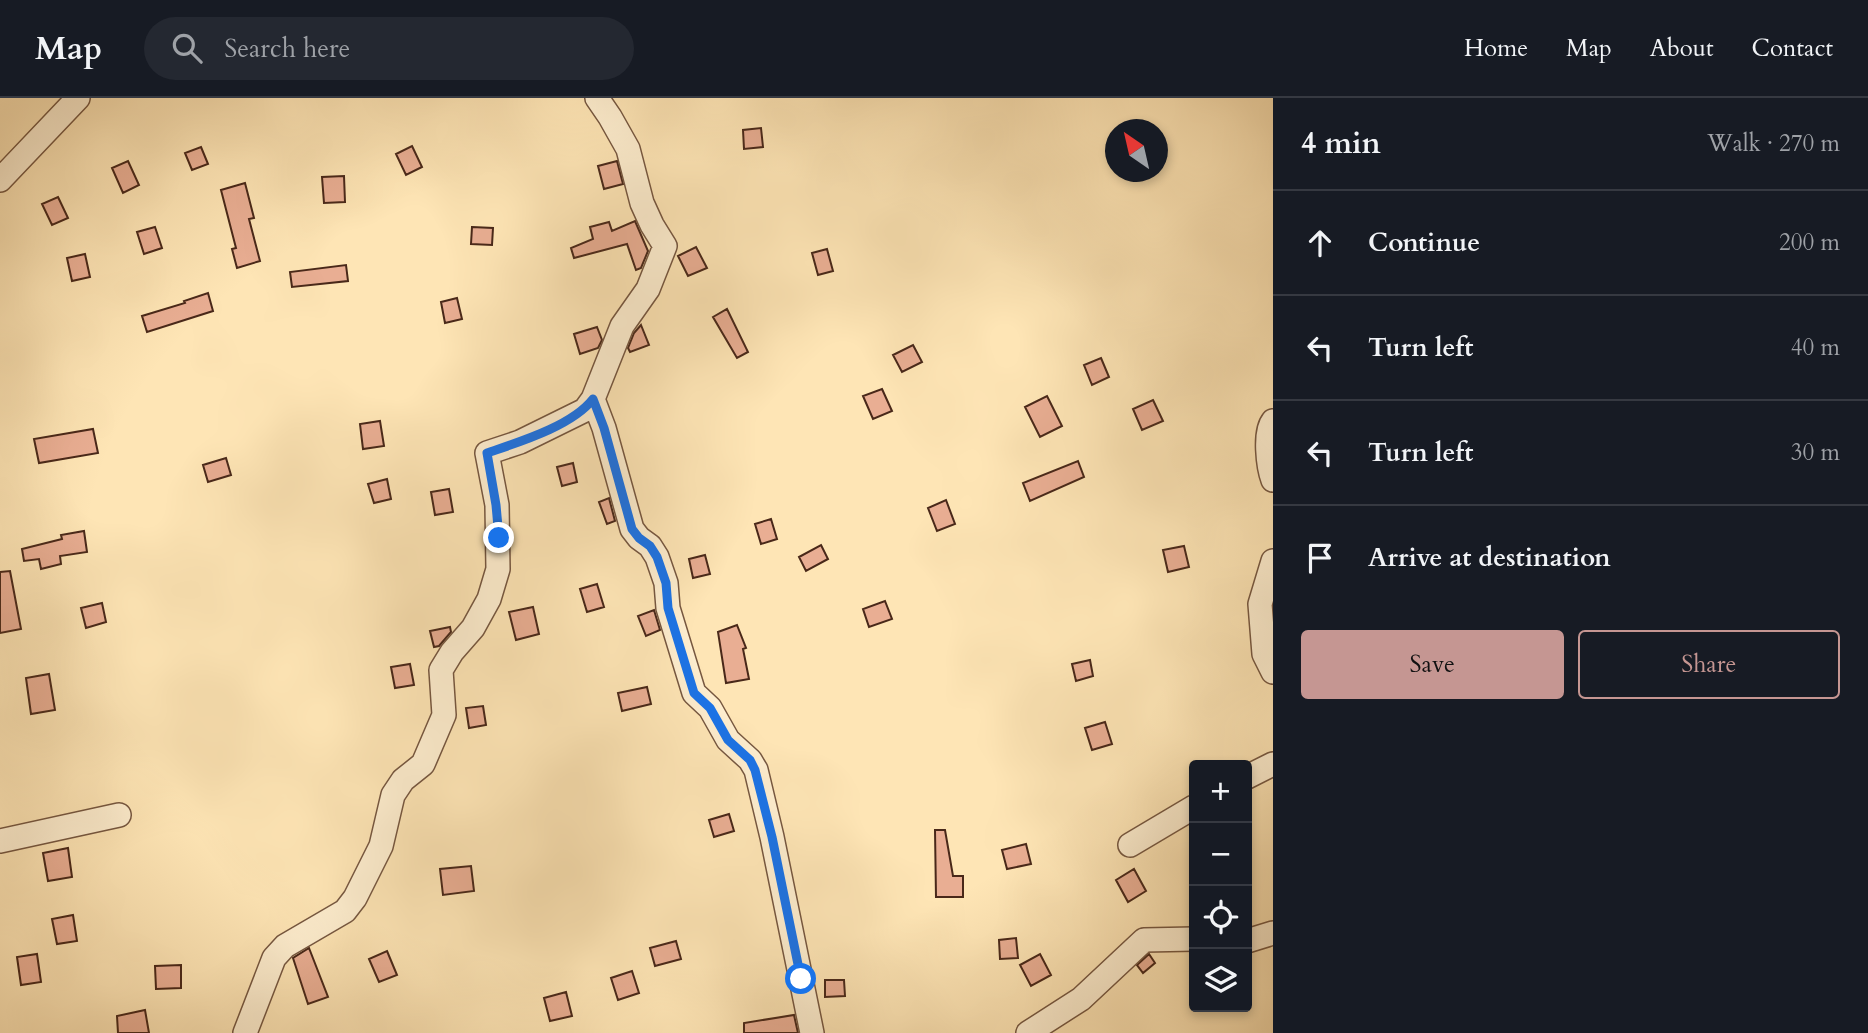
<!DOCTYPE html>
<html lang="en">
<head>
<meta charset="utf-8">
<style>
  body { margin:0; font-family:Cardo,serif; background:#242831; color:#f1f3f6 }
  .controls { position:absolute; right:21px; bottom:21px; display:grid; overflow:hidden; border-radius:7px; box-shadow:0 4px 10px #0003 }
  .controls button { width:63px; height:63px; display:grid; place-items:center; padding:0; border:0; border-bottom:2px solid #363941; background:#171b24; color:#f1f3f6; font:35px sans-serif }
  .compass { position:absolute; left:1105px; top:21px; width:63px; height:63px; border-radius:50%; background:#171b24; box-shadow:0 4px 10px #0003; rotate:326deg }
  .stop { position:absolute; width:21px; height:21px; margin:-16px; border:5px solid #1a73e8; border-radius:50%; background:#fff }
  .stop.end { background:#1a73e8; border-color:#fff; box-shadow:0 2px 7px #0008 }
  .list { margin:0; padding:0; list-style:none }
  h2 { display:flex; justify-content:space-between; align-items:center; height:91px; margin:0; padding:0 28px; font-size:30px }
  h2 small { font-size:23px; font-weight:400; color:#9ea1a6 }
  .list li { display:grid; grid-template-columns:46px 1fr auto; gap:21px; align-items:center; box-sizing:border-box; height:105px; padding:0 28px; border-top:2px solid #363941 }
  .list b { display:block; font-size:26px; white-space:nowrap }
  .list em { font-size:23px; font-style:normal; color:#9ea1a6 }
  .actions { display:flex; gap:14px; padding:21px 28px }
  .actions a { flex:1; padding:16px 0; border:2px solid #c59692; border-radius:7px; text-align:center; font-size:24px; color:#c59692 }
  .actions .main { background:#c59692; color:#111 }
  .icon { flex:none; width:38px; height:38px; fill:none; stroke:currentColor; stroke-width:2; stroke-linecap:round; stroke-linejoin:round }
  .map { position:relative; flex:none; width:1273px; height:935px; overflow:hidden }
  header { display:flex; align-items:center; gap:42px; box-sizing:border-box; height:98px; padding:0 35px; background:#171b24; border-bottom:2px solid #363941 }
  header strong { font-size:33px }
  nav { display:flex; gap:38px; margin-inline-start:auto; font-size:24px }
  .search { width:490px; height:63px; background:#242831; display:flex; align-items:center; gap:18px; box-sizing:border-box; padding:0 24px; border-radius:38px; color:#9ea1a6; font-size:26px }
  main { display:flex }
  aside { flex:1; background:#171b24 }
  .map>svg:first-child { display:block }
  .building { fill:#e9ae93; stroke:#492819; stroke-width:2 }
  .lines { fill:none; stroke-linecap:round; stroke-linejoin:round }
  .street-casing { stroke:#765740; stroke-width:26 }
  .street { stroke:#feeecf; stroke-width:23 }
  .route { stroke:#1a73e8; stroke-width:9 }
</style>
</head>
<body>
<header>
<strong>Map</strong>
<div class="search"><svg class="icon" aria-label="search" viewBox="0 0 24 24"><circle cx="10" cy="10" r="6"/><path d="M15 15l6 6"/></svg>Search here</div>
<nav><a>Home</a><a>Map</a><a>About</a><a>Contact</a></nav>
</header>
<main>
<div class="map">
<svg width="1273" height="935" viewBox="0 0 1273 935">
  <rect width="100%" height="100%" fill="#fee5b5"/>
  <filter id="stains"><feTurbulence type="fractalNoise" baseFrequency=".00286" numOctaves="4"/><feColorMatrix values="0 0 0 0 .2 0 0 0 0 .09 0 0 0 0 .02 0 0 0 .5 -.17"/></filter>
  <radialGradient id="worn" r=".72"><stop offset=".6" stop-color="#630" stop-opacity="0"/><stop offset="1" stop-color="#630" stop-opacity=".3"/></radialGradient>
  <!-- building -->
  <path class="building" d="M 761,30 L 763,49 L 744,51 L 743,32 Z
    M 412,48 L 422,69 L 406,77 L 396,56 Z
    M 201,49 L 208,66 L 192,72 L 185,55 Z
    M 128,63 L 139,87 L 123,95 L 112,70 Z
    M 617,63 L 623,86 L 604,91 L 598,68 Z
    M 344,78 L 345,104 L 324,105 L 322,79 Z
    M 245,85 L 254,120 L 249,121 L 260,163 L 237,170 L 232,151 L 236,150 L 221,92 Z
    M 58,99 L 68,120 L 52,127 L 42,106 Z
    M 635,123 L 648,153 L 641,170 L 636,172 L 627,146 L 574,160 L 571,150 L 593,141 L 590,129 L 609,124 L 612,133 Z
    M 155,129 L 162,150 L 144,156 L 137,134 Z
    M 472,129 L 493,130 L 492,147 L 471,146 Z
    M 696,149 L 707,170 L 688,178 L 678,158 Z
    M 827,151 L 833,173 L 818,177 L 812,155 Z
    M 85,156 L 90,179 L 72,183 L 67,160 Z
    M 346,167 L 348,183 L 292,189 L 290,174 Z
    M 208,195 L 213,213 L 147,234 L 142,218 L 185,205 L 184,203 Z
    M 457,200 L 462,221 L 445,225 L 441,204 Z
    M 727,211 L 748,254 L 737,260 L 713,219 Z
    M 641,227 L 649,247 L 630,254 L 628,250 L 634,235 Z
    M 597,229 L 602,242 L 598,250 L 580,256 L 574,236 Z
    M 913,247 L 922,264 L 902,274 L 893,257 Z
    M 1101,260 L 1109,279 L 1092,287 L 1084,267 Z
    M 882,291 L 892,313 L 873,321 L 863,298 Z
    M 1047,298 L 1062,328 L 1040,339 L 1025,309 Z
    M 1153,302 L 1163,323 L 1142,332 L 1133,311 Z
    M 380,323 L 384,348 L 363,351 L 360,326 Z
    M 93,331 L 98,355 L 39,365 L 34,341 Z
    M 226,360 L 231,377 L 208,384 L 203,367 Z
    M 1078,363 L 1084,379 L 1030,403 L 1023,385 Z
    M 573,365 L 577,384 L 562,388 L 557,369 Z
    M 387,381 L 391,401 L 374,405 L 368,386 Z
    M 449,391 L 453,414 L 435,417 L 431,394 Z
    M 609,400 L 615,423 L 607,426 L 599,404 Z
    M 946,402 L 955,426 L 937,433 L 928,410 Z
    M 771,421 L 777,441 L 761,446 L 755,426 Z
    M 84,433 L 87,454 L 60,458 L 61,466 L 41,471 L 39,461 L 24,463 L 22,451 L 62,441 L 61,437 Z
    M 821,447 L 828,461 L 806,473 L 799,459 Z
    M 1184,448 L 1189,469 L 1168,474 L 1163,452 Z
    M 705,457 L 710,476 L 693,480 L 689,461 Z
    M 10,473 L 21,531 L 0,535 L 0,474 Z
    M 597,486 L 604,509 L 587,514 L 580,491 Z
    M 885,503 L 892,521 L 869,529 L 863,511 Z
    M 102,505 L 106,524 L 86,530 L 81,510 Z
    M 533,509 L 539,536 L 516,542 L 509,514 Z
    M 654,512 L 660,532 L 646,538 L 638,518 Z
    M 737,527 L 746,550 L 743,551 L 749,581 L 726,585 L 718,534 Z
    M 450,529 L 451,534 L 439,548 L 434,549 L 430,533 Z
    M 1090,562 L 1093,578 L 1076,583 L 1072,566 Z
    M 410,566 L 414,587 L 395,590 L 391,569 Z
    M 49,576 L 55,612 L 31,616 L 26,580 Z
    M 647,589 L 651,606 L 622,613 L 618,595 Z
    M 483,608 L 486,627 L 469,630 L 466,610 Z
    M 1105,624 L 1112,646 L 1092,652 L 1085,630 Z
    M 729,716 L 734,733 L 714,739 L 709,722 Z
    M 935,732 L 945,732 L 953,778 L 963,778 L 963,799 L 936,799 Z
    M 1026,746 L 1031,766 L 1007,771 L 1002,752 Z
    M 68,750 L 72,779 L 48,783 L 43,755 Z
    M 471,768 L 474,793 L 443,797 L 440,771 Z
    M 1134,771 L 1146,793 L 1128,804 L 1116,782 Z
    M 73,817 L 77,843 L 57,846 L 52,821 Z
    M 1016,840 L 1018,860 L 1000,861 L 999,842 Z
    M 676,843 L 681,861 L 655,868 L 650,850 Z
    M 309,850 L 328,899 L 308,906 L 293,860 Z
    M 387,853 L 397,877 L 379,884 L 369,861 Z
    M 37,856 L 41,884 L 21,887 L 17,859 Z
    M 1040,856 L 1051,877 L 1031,888 L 1020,867 Z
    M 1149,856 L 1155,865 L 1143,875 L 1137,867 Z
    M 181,867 L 181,890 L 156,891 L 155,868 Z
    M 632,873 L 639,895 L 618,902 L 611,880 Z
    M 825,882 L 844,882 L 845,898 L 825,899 Z
    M 566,894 L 572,918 L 550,923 L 544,900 Z
    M 145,912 L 149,935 L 118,935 L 117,918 Z
    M 794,917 L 798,935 L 744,935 L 744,925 Z"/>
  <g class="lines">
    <!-- street casing -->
    <g class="street-casing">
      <path id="street" d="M 0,82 L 78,0
        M 593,301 L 604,330 L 632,431 L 639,440 L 650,448 L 657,459 L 666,485 L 668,510 L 694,595 L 710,610 L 728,642 L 750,662 L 756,672 L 772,739 L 812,935
        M 1273,323 C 1264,334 1268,369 1273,382
        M 1273,463 L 1260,506 L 1264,556 L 1273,574
        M 1247,679 L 1273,666
        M 0,743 L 119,717
        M 1130,747 L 1194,709
        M 1247,843 L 1273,835
        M 245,935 L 274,860 L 285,848 L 345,813 L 355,800 L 381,748 L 393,697 L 403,682 L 423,666 L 444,617 L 441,572 L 452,554 L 473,530 L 489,501 L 498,471 L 497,407 L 487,355 L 520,344 L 585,312 L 593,301 L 622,228 L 648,191 L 665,148 L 652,127 L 642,105 L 628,51 L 610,19 L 597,0
        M 1028,935 L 1081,901 L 1144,842 L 1194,841"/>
    </g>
    <!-- street -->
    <use href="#street" class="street"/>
  </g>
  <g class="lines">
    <!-- route -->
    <path class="route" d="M 499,440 L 496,407 L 487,355 C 519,344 572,328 593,301 L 604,330 L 632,431 L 639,440 L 650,448 L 657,459 L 666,485 L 668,510 L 694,595 L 710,610 L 728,642 L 750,662 L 755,672 L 772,739 L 801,881"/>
  </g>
  <rect width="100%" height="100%" filter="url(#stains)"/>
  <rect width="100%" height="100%" fill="url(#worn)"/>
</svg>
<div class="controls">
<button>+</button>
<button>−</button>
<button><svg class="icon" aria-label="locate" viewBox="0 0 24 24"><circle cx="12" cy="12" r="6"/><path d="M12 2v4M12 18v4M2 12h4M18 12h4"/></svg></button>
<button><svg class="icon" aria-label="layers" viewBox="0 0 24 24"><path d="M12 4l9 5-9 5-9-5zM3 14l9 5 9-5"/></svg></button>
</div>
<svg class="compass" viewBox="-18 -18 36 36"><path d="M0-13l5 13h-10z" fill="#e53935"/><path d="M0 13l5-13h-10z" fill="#9ea1a6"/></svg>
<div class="stop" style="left:801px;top:881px"></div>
<div class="stop end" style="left:499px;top:440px"></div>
</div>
<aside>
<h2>4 min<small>Walk · 270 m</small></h2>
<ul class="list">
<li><svg class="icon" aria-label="ahead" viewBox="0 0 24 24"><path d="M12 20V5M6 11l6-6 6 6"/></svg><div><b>Continue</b></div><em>200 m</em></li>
<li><svg class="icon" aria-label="left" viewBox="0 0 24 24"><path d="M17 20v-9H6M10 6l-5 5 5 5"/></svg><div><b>Turn left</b></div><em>40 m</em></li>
<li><svg class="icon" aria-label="left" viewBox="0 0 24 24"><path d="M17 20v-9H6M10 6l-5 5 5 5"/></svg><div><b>Turn left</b></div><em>30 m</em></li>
<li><svg class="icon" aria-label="arrive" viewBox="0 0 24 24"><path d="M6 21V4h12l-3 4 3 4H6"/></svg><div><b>Arrive at destination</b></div></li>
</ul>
<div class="actions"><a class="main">Save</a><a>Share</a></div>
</aside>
</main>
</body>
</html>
